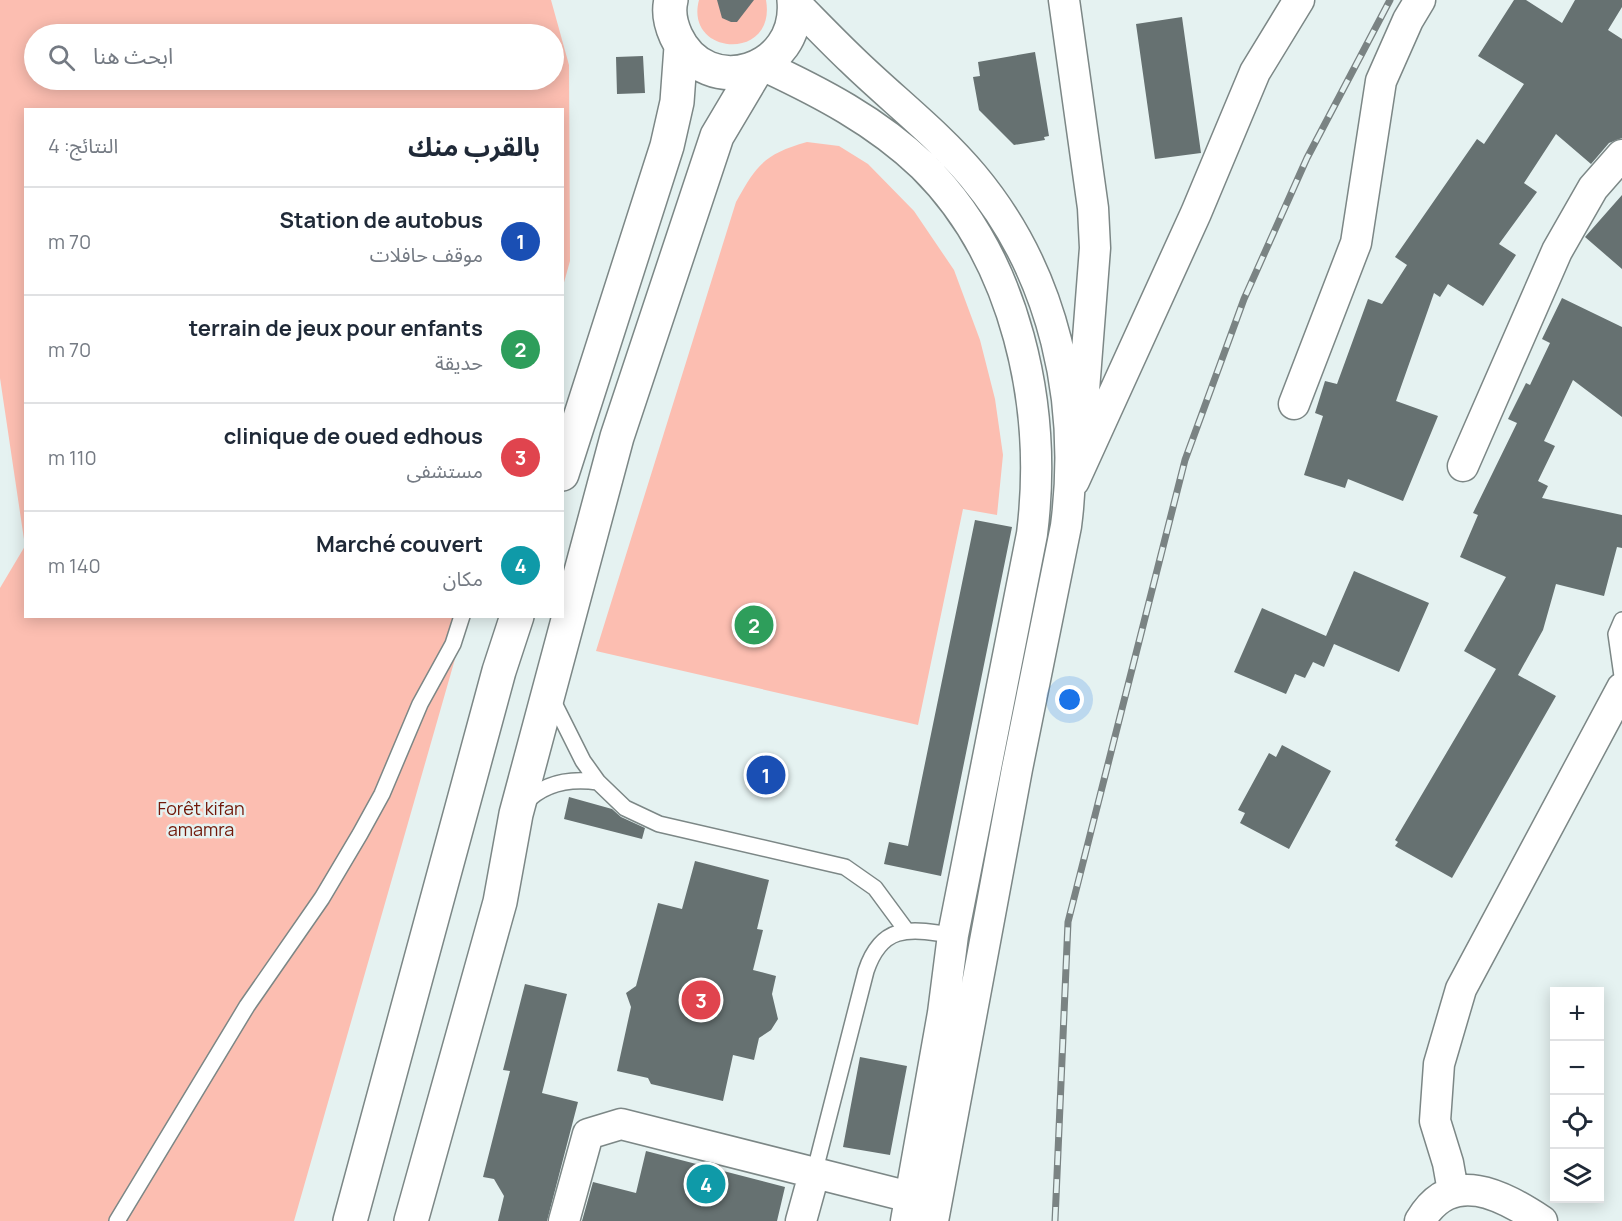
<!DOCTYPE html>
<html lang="ar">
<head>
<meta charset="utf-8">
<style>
  body { margin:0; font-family:Manrope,"Noto Sans Arabic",sans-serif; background:#f6f6f7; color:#1f2937; direction:rtl }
  .controls { position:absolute; right:18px; bottom:18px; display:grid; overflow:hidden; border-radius:0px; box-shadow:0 3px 15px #0003 }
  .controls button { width:54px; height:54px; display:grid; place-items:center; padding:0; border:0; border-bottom:2px solid #e0e1e3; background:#fff; color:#1f2937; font:30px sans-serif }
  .you { position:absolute; left:1070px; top:700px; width:21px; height:21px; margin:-15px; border:4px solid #fff; border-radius:50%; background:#1a73e8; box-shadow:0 0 0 9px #1a73e833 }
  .badge { display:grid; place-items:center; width:39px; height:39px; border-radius:50%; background:#b45309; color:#fff; font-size:20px; font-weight:700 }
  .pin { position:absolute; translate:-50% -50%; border:3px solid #fff; box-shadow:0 2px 6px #0006 }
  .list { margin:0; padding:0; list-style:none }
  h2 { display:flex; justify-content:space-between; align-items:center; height:78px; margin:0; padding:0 24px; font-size:26px }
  h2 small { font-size:20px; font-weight:400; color:#747a83 }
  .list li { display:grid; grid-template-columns:39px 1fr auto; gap:18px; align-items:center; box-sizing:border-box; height:108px; padding:0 24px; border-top:2px solid #e0e1e3 }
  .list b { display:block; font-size:22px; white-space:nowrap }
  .list p { margin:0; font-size:20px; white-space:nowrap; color:#747a83 }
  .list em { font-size:20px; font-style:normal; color:#747a83 }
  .icon { flex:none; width:33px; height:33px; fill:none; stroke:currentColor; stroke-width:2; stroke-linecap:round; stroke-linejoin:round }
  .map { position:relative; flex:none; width:1622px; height:1221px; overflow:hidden; direction:ltr }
  .search { position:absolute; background:#fff; box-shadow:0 3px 15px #0003; left:24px; top:24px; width:540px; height:66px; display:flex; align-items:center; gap:15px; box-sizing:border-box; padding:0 21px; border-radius:33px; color:#747a83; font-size:22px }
  .panel { position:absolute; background:#fff; box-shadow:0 3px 15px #0003; left:24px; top:108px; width:540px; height:510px; border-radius:0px; direction:rtl }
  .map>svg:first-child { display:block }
  .green { fill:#fcbeb1; fill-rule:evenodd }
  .building { fill:#667171 }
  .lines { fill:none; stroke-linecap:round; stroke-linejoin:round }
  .service-casing { stroke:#7c8786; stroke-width:18 }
  .minor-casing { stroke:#7c8786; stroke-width:33 }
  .primary-casing { stroke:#7c8786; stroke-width:36 }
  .service { stroke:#fff; stroke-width:15 }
  .minor { stroke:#fff; stroke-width:30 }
  .primary { stroke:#fff; stroke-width:33 }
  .rail-casing { stroke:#7a8383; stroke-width:7 }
  .rail { stroke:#e5f2f1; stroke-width:4.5; stroke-dasharray:14; stroke-linecap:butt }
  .labels { text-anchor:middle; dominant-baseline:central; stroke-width:5; stroke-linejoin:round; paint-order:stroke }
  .park-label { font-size:18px; fill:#711809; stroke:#e5f2f1 }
</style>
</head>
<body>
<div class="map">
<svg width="1622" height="1221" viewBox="0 0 1622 1221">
  <rect width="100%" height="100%" fill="#e5f2f1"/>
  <!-- green -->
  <path class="green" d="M 0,0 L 551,0 L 569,65 L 570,261 L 563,286 L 562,110 L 26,110 L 25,546 L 0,378 ZM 34,34 L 554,34 L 554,80 L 34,80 Z
    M 699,0 L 766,0 C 777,62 684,56 699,0 Z
    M 807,142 L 839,146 L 868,164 L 914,211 L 954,270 L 980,340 L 995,399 L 1003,455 L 997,515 L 963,509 L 918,725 L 596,651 L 736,202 C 757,164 765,154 807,142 Z
    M 25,546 L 26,616 L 467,617 L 294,1221 L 0,1221 L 0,588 Z"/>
  <!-- building -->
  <path class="building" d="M 717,0 L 754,0 L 737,22 L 731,22 L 722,18 Z
    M 1514,0 L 1526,0 L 1562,23 L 1575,0 L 1622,0 L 1622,7 L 1608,30 L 1622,39 L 1622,138 L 1609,143 L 1591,164 L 1556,134 L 1524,183 L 1537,192 L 1499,244 L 1516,255 L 1483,306 L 1448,284 L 1440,297 L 1434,293 L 1396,401 L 1438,416 L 1403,501 L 1348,479 L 1345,488 L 1304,475 L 1323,416 L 1315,413 L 1325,381 L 1337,384 L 1368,299 L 1382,304 L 1407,265 L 1395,257 L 1477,139 L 1484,144 L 1524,84 L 1478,56 Z
    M 1182,17 L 1201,153 L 1155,159 L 1136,24 Z
    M 1035,52 L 1049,136 L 1044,137 L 1045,140 L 1014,145 L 979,110 L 973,77 L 980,76 L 978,62 Z
    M 643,56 L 645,93 L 617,94 L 616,57 Z
    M 1622,195 L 1622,269 L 1585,237 Z
    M 1562,298 L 1622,327 L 1622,417 L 1573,380 L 1544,441 L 1555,446 L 1538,481 L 1548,486 L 1542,498 L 1622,515 L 1622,548 L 1617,547 L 1604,596 L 1556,584 L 1543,630 L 1518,675 L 1556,696 L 1452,878 L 1395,846 L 1398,842 L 1395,840 L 1496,669 L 1464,651 L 1506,577 L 1460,557 L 1478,515 L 1473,513 L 1517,423 L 1508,419 L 1526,383 L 1530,385 L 1550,343 L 1542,339 Z
    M 975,520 L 1012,527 L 941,876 L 884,864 L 889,842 L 908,846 Z
    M 1354,571 L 1429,603 L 1399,672 L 1334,644 L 1324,667 L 1313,662 L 1305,678 L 1295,674 L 1286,694 L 1234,672 L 1262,608 L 1326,636 Z
    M 1282,745 L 1331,771 L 1289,849 L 1240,823 L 1245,813 L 1238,810 L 1269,753 L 1276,757 Z
    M 569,797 L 612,809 L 621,817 L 645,828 L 642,839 L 564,819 Z
    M 695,861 L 769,880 L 757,929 L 763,930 L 753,970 L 776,976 L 772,994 L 778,1019 L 771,1030 L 759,1038 L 754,1060 L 733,1055 L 723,1101 L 651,1084 L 648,1078 L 617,1071 L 631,1007 L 626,993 L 636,986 L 658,903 L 682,909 Z
    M 525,984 L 567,994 L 542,1093 L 578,1102 L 547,1221 L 498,1221 L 504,1196 L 494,1179 L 483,1177 L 510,1071 L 503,1070 Z
    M 860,1057 L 907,1066 L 890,1155 L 843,1147 Z
    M 646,1151 L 785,1187 L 777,1221 L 582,1221 L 593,1182 L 636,1193 Z"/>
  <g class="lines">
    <!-- service casing -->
    <g class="service-casing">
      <path id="service" d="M 1622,620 L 1616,634 L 1622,676
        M 552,699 L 583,761 L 598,782 L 625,808 L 659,824 L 845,867 L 875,888 L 906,930
        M 524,804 C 544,782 570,778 598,782
        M 814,1174 L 866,971 C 882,923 910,929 953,935
        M 117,1221 L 247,1006 L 322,898 L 360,834 L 382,794 L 420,704 L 453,644 L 462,616"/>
    </g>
    <!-- minor casing -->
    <g class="minor-casing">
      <path id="minor" d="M 1064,0 L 1093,208 L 1095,248 L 1082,416
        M 794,2 C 813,21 832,41 852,60 C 892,99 937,133 973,176 C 1055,274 1082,402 1066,526 L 1017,769 L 933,1221
        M 762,65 C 820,92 876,121 923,166 C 1017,259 1048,406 1032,534 L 953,935 L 943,1013 L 906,1221
        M 1294,404 L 1356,243 L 1381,81 L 1408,20 L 1420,0
        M 1463,466 L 1557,251 L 1593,188 L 1622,155
        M 1074,481 L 1196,213 L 1255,72 L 1299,0
        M 1453,1191 L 1448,1163 L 1435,1121 L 1439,1064 L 1461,989 L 1622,688
        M 564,1221 L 588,1134 L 621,1124 L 910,1197
        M 801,1221 L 814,1174
        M 1420,1221 C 1452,1167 1502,1195 1542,1221"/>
    </g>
    <!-- primary casing -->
    <g class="primary-casing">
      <path id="primary" d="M 671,0 C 668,12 671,25 676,36 C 707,102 801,72 794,0
        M 562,474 L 667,146 L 677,102 L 681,47
        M 350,1221 L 499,671 L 517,616
        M 411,1221 L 500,902 L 516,814 L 617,437 L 717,136 L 758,67"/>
    </g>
    <!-- service -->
    <use href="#service" class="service"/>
    <!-- minor -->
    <use href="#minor" class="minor"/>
    <!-- primary -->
    <use href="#primary" class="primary"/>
    <!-- rail casing -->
    <g class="rail-casing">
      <path id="rail" d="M 1055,1221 L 1068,922 L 1185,460 L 1244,299 L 1307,158 L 1390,0"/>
    </g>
    <!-- rail -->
    <use href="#rail" class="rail"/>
  </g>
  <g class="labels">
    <!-- park labels -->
    <g class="park-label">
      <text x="201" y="808">Forêt kifan<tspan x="201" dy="21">amamra</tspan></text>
    </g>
  </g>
</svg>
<div class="controls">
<button>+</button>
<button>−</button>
<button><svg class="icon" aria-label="locate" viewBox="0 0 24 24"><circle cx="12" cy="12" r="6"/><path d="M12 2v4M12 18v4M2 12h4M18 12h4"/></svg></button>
<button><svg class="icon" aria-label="layers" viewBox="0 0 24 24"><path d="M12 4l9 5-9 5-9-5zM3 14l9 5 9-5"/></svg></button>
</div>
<div class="you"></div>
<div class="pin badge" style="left:766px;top:775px;background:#1a4fb4">1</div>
<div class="pin badge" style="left:754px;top:625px;background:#2e9e5b">2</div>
<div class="pin badge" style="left:701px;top:1000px;background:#e0444e">3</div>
<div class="pin badge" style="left:706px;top:1184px;background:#0f9aa8">4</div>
<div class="search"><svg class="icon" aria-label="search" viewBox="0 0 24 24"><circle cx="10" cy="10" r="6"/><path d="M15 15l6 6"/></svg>ابحث هنا</div>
<section class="panel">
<h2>بالقرب منك<small>النتائج: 4</small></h2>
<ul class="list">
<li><span class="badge" style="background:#1a4fb4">1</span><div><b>Station de autobus</b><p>موقف حافلات</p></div><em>70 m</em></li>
<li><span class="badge" style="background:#2e9e5b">2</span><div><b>terrain de jeux pour enfants</b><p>حديقة</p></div><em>70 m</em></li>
<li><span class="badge" style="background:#e0444e">3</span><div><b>clinique de oued edhous</b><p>مستشفى</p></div><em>110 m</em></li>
<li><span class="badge" style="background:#0f9aa8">4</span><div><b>Marché couvert</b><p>مكان</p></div><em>140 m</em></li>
</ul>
</section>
</div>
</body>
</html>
